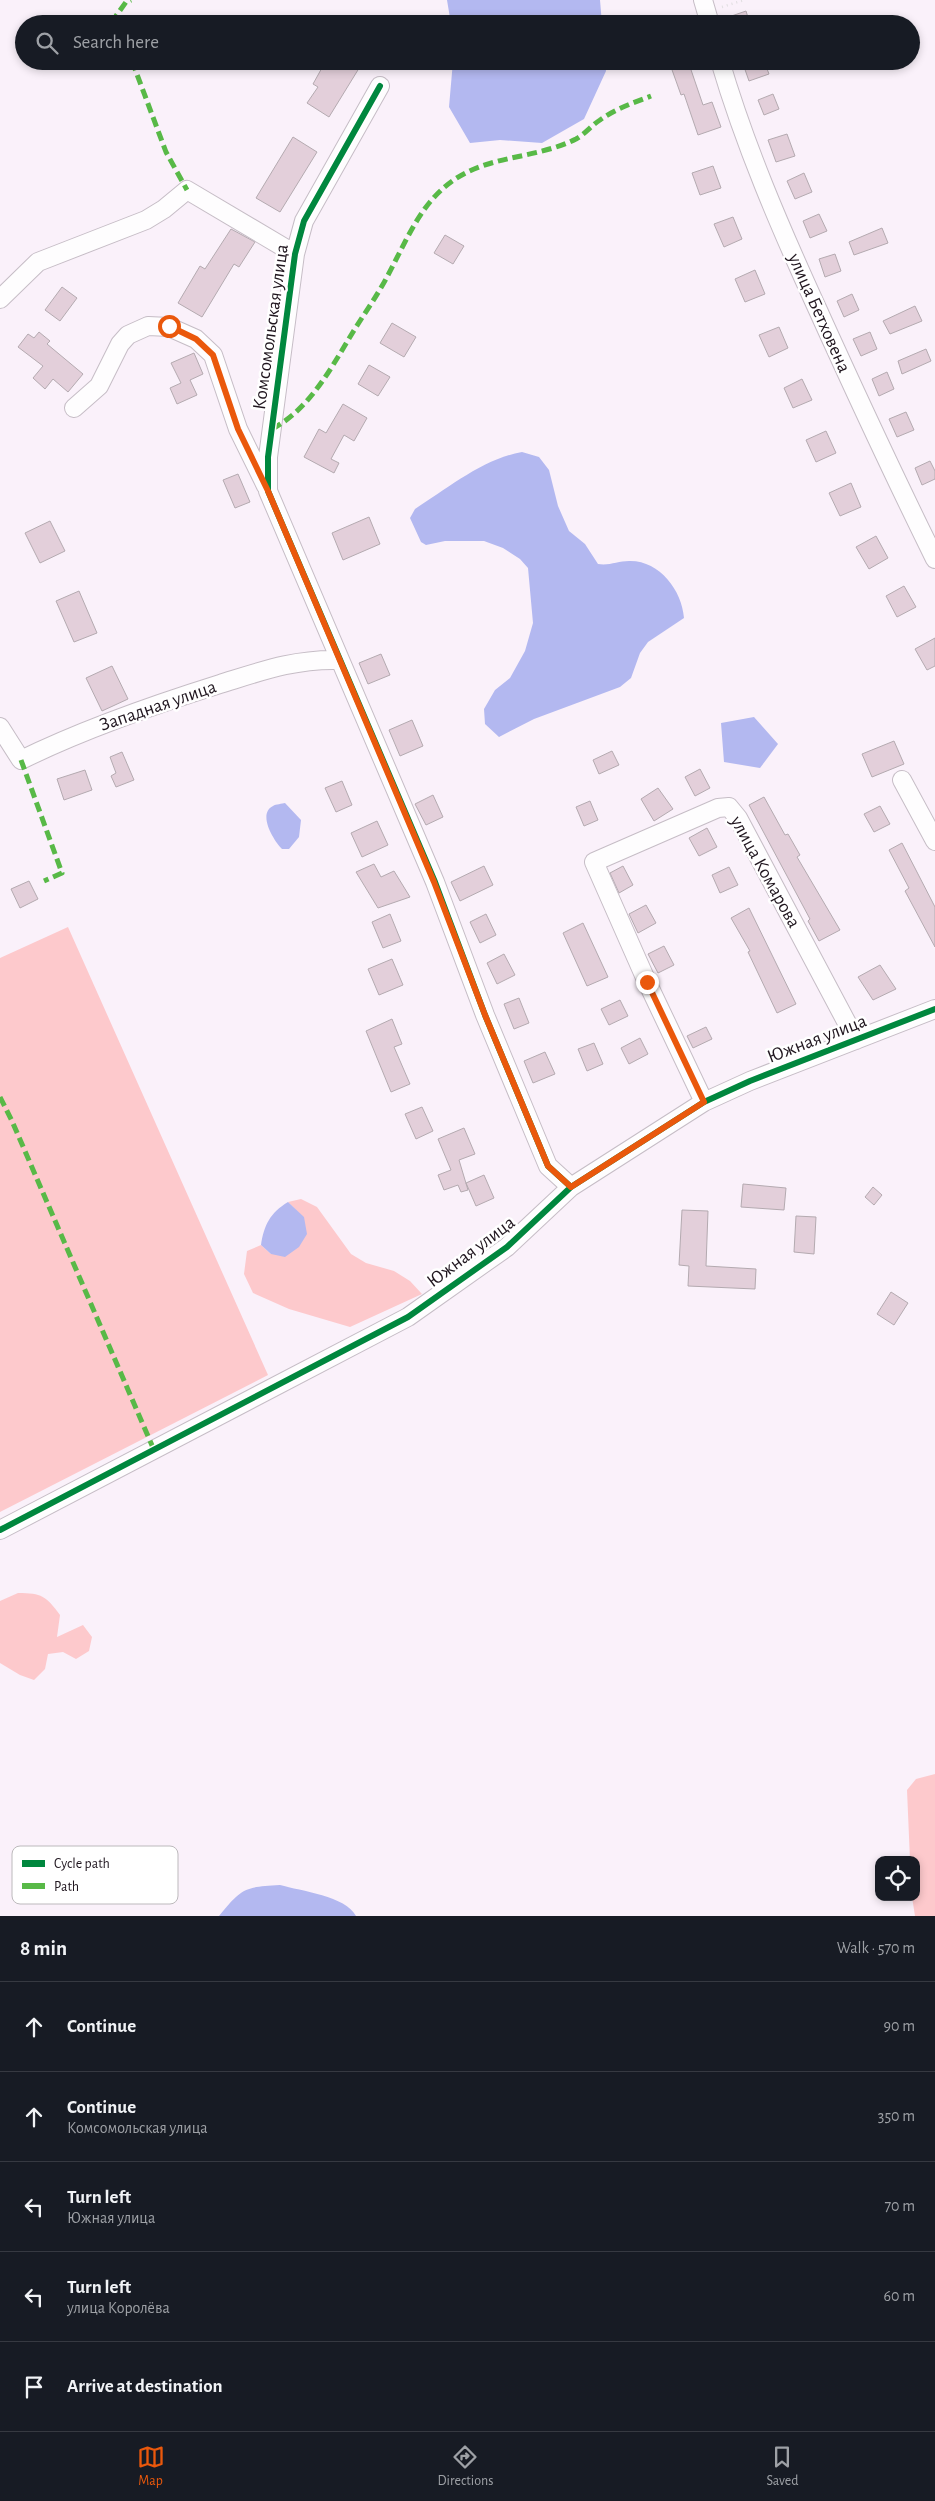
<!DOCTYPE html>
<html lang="en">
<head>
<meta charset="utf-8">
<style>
  body { margin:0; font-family:"Alegreya Sans",sans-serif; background:#20242c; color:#f1f3f6 }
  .controls { position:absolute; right:15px; bottom:15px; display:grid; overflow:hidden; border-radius:10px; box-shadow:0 2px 8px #0003 }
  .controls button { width:45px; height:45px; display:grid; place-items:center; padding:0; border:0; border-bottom:1px solid #363941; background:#171b24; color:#f1f3f6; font:25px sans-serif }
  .stop { position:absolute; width:15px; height:15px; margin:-11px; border:4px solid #ea580c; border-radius:50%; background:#fff }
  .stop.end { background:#ea580c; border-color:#fff; box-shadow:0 1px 5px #0008 }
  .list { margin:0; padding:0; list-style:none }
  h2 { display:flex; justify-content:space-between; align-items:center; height:65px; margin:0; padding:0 20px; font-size:21px }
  h2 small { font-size:16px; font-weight:400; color:#9ea1a6 }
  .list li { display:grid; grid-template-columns:32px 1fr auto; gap:15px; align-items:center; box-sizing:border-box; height:90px; padding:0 20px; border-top:1px solid #363941 }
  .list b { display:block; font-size:19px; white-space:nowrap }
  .list p { margin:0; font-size:16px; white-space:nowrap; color:#9ea1a6 }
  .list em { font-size:16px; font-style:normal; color:#9ea1a6 }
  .icon { flex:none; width:28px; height:28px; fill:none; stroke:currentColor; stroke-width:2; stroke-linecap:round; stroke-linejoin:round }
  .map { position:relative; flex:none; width:935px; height:1916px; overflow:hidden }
  .search { position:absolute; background:#171b24; box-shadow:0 2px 8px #0003; left:15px; right:15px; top:15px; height:55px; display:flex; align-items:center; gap:12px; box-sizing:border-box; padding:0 18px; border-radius:28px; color:#9ea1a6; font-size:19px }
  .sheet { height:515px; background:#171b24 }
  nav { display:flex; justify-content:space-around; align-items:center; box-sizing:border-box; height:70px; border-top:1px solid #363941; background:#171b24; font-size:14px; color:#9ea1a6 }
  nav a { display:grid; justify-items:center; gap:2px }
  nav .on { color:#ea580c }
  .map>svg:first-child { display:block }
  .green { fill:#fdc9cc }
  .water { fill:#b3b8f0 }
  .building { fill:#e3cfda; stroke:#b4aab0 }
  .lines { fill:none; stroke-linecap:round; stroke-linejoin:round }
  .minor-casing { stroke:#c6bdc6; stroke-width:20 }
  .path { stroke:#e0dee0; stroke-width:2.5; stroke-dasharray:1 4; stroke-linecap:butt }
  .minor { stroke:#fefdfe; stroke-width:18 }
  .quiet { stroke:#58b947; stroke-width:5; stroke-dasharray:10 5; stroke-linecap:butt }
  .cycleway-casing { stroke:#fff; stroke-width:9 }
  .cycleway { stroke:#00873e; stroke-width:6 }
  .route { stroke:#ea580c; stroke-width:6 }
  .labels { text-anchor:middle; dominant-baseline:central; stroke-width:5; stroke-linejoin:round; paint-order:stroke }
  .street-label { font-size:19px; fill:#1f151e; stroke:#fff }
  .key { fill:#fff; stroke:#bcb9bc; stroke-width:1 }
  .key-label { font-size:14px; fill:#1f151e }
</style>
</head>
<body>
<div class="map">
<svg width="935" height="1916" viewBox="0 0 935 1916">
  <rect width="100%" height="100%" fill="#faf1fa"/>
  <!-- green -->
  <path class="green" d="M 68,927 L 268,1375 L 0,1512 L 0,958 Z
    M 301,1199 L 317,1207 L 351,1254 L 366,1263 L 394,1271 L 410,1281 L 422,1294 L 350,1327 L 289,1309 L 253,1293 L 244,1274 L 247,1251 L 261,1245 L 271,1254 L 304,1218 L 288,1202 Z
    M 18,1593 C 42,1593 46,1596 60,1615 L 57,1637 L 83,1625 L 92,1637 L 89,1651 L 76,1659 L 63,1652 L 48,1654 L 45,1669 L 34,1680 L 20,1675 L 0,1663 L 0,1601 Z
    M 935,1774 L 935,1916 L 915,1916 L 912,1897 L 916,1897 L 916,1860 L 910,1860 L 907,1790 L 916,1779 Z"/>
  <!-- water -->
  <path class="water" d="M 447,0 L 600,0 L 602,24 L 451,24 Z
    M 453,61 L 605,61 L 606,71 L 584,119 L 542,143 L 500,140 L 470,143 L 449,107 Z
    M 522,452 L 539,457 L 549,470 L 558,506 L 569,531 L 585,544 L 598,564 C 609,566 618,561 629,561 C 659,560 682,590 684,618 L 648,642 L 640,653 L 631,678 L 620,687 L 534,719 L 499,737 L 485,724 L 484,709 L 495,690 L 510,678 L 525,651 L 533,623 L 528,568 L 520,559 L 503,548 L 484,541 L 445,541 L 426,545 L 421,542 L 410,518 L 415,509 C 448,488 483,459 522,452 Z
    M 754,717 L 778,744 L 760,768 L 724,762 L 721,723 Z
    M 285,803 L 301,820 L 299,837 L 289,849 L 282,849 C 274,841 257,814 273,806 C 276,804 282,804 285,803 Z
    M 288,1202 L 304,1217 L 307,1234 L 299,1247 L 285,1257 L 271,1254 L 261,1245 C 264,1225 270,1213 288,1202 Z
    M 280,1885 C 301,1891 346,1896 356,1916 L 219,1916 C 242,1888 244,1887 280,1885 Z"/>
  <!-- building -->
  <path class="building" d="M 746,11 L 750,24 L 720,24 L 720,20 Z
    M 333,61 L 354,61 L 361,65 L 329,117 L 307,103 L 318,87 L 313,84 L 323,66 L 328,69 Z
    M 688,61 L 703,105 L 712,102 L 721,127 L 698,135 L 684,94 L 681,95 L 671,67 Z
    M 742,61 L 764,61 L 769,74 L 749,81 Z
    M 773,94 L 779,109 L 764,115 L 758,100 Z
    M 787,134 L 795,156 L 776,162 L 768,140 Z
    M 293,137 L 317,152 L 280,212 L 256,198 Z
    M 713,166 L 721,188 L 700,195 L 692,173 Z
    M 804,173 L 812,192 L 795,199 L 787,181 Z
    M 819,214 L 827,231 L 810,238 L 803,221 Z
    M 733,217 L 742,239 L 724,247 L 714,224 Z
    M 882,228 L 888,243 L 854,255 L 849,242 Z
    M 231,229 L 255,242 L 239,267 L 234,264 L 202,317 L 178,303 L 200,266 L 205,269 Z
    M 445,235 L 464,246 L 453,264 L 434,253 Z
    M 835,254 L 841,271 L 825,277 L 819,259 Z
    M 755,270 L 765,294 L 745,302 L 735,279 Z
    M 62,287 L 77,298 L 60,321 L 45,310 Z
    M 852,294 L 859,310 L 844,317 L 837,301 Z
    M 915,306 L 922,321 L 890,334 L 883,321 Z
    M 392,323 L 416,337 L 404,357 L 380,343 Z
    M 779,327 L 788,348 L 769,357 L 759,335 Z
    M 39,332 L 50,341 L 47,344 L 83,374 L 68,392 L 53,379 L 45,389 L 33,378 L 43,366 L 18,347 L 28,334 L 34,338 Z
    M 870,332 L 877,349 L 861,356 L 853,339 Z
    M 926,349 L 931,361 L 902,374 L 898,361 Z
    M 194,353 L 203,374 L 190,380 L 197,395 L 177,404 L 170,388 L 181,383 L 171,363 Z
    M 369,365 L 390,377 L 378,396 L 358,384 Z
    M 887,372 L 894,389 L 879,396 L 872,379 Z
    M 802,379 L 812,400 L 793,408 L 784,388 Z
    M 343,404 L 367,418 L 354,441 L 344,435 L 331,459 L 339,463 L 334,473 L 304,457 L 319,429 L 326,433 Z
    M 906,412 L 914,430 L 897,437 L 889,419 Z
    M 826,431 L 836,453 L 816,462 L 806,440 Z
    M 930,461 L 935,471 L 935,479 L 922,485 L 915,468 Z
    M 238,474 L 250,502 L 235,508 L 223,480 Z
    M 851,483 L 861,507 L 840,516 L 829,493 Z
    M 369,517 L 380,544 L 343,560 L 332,533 Z
    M 50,521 L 65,551 L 40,563 L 25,533 Z
    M 876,536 L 888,558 L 869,569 L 856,547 Z
    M 904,586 L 916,607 L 897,617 L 886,596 Z
    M 79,591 L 97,633 L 74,642 L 56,601 Z
    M 935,638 L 935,666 L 927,670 L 915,649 Z
    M 381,654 L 390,675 L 368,684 L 359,663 Z
    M 112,666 L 128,699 L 102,711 L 86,678 Z
    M 412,720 L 423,746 L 400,756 L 389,730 Z
    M 894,741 L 904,764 L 872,777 L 862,754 Z
    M 612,751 L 619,765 L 599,774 L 593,760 Z
    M 122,752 L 134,780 L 116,787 L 111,776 L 116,773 L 110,757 Z
    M 700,769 L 710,788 L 695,796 L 685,777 Z
    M 85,770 L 92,790 L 64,800 L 57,779 Z
    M 342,781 L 352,805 L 336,812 L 325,788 Z
    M 658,788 L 673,809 L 654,821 L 641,799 Z
    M 433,795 L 443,817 L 426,825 L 415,804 Z
    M 764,797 L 785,835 L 788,834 L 800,855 L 797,857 L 840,930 L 819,941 L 808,921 L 810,919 L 749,805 Z
    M 590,801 L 598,820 L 584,826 L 576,807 Z
    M 880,806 L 890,824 L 874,832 L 864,814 Z
    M 377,821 L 388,845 L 362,857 L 351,833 Z
    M 707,828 L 717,847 L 699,856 L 689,838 Z
    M 902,843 L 935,907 L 935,947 L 905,891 L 909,888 L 889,850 Z
    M 374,864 L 381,877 L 394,871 L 410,897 L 378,908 L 356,872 Z
    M 484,866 L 493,885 L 460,901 L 451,882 Z
    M 623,866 L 633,885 L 619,893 L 610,873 Z
    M 729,867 L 738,885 L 720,893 L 712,875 Z
    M 29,881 L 38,899 L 20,908 L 11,889 Z
    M 646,905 L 656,923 L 638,933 L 629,914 Z
    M 749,908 L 796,1004 L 777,1013 L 748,952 L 750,951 L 731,918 Z
    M 390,914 L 401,941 L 383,948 L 372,922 Z
    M 486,914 L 496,935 L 480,943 L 470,922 Z
    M 583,923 L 608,977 L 587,986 L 563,933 Z
    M 664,946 L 674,965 L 658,973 L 648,954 Z
    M 504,954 L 515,975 L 497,984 L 487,963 Z
    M 392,959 L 403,985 L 379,995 L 368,969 Z
    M 880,965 L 896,989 L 873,1000 L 858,977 Z
    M 519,998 L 529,1023 L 514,1029 L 504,1004 Z
    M 620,1000 L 628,1016 L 609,1025 L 601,1009 Z
    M 392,1019 L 402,1044 L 394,1047 L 410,1084 L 391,1092 L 366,1031 Z
    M 706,1027 L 712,1039 L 693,1048 L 687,1036 Z
    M 640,1038 L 648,1054 L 629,1064 L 621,1048 Z
    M 594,1043 L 603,1064 L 587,1071 L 578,1049 Z
    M 545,1052 L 555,1074 L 533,1083 L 524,1061 Z
    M 422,1107 L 433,1131 L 416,1139 L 405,1114 Z
    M 464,1128 L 475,1154 L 459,1160 L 468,1190 L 461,1192 L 458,1185 L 444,1190 L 438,1175 L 451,1170 L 438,1139 Z
    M 484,1175 L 494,1198 L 476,1206 L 466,1183 Z
    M 743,1184 L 786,1188 L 784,1210 L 741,1207 Z
    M 873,1187 L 882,1195 L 874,1205 L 865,1197 Z
    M 682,1210 L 708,1211 L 706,1266 L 756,1269 L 755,1289 L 688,1286 L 689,1266 L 679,1265 Z
    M 796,1216 L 816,1217 L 814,1254 L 794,1252 Z
    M 891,1292 L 908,1303 L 894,1325 L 877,1314 Z"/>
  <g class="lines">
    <!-- minor casing -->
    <g class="minor-casing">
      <path id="minor" d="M 703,0 L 710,24
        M 720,61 C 745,146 780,227 817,308 C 855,392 894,476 935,559
        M 380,86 L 304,221 L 295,254 L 268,457 L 268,491 L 435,882 L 485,1015 L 548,1166 L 571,1187
        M 0,299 L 38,262 L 146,220 L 164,209 L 187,190 L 295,254
        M 74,408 L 99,386 L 120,344 L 128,335 L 148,326 L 169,327 L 196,339 L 213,355 L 238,429 L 266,486
        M 0,727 L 21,760 C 84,729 153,705 220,684 C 262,671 294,659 338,660
        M 902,780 L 935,841
        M 704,1102 L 647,982 L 594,862 L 718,808 L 729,807 L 738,818 L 856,1040
        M 0,1530 L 408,1317 L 507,1247 L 571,1187 L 704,1102 L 750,1081 L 935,1009"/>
    </g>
    <!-- path -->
    <path class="path" d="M 722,7 L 744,0"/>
    <!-- minor -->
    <use href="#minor" class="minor"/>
    <!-- quiet -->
    <path class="quiet" d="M 118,24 L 116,16 L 126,2 L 131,0
      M 132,61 L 166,152 L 187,190
      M 272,429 C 310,409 331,368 353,332 C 364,314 377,296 387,277 C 400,253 412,224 430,202 C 472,151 525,164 576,139 C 585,134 592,125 600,120 C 615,109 633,103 651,96
      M 21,760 L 62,873 L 44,881
      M 0,1097 L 12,1121 L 154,1450"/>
    <!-- cycleway casing -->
    <g class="cycleway-casing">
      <path id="cycleway" d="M 380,86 L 304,221 L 295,254 L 268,457 L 268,491 L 435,882 L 485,1015 L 548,1166 L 571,1187
        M 0,1530 L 408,1317 L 507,1247 L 571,1187 L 704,1102 L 750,1081 L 935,1009"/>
    </g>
    <!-- cycleway -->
    <use href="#cycleway" class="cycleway"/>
  </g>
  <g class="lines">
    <!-- route -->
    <path class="route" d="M 169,326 L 196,339 L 213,355 L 238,429 L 268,491 L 434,882 L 485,1015 L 548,1166 L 571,1187 L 704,1102 L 647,982"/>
  </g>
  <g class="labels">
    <!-- street labels -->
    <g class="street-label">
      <text transform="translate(819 313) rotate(66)">улица Бетховена</text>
      <text transform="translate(271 327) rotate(-82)">Комсомольская улица</text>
      <text transform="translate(158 706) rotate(-19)">Западная улица</text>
      <text transform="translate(765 872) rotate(61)">улица Комарова</text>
      <text transform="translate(817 1039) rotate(-21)">Южная улица</text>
      <text transform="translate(471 1252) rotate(-37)">Южная улица</text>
    </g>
  </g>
  <!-- legend -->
  <rect x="12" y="1846" width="166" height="58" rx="8" class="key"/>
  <rect x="22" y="1860" width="23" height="7" fill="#00873e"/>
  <rect x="22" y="1883" width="23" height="6" fill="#58b947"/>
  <g class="key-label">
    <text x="54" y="1868">Cycle path</text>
    <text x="54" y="1891">Path</text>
  </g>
</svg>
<div class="controls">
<button><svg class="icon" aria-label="locate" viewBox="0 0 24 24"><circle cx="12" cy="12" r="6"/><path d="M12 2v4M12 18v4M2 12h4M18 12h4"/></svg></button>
</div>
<div class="stop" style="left:169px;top:326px"></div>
<div class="stop end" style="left:647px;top:982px"></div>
<div class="search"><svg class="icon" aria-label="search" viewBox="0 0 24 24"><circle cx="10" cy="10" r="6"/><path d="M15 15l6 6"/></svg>Search here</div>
</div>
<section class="sheet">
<h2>8 min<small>Walk · 570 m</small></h2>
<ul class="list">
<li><svg class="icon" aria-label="ahead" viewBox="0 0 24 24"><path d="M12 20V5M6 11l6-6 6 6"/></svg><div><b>Continue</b></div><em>90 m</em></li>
<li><svg class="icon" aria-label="ahead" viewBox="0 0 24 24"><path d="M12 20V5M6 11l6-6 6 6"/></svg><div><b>Continue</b><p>Комсомольская улица</p></div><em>350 m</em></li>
<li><svg class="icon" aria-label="left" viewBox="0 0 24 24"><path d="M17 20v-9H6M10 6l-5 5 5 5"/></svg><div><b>Turn left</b><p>Южная улица</p></div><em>70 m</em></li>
<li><svg class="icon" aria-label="left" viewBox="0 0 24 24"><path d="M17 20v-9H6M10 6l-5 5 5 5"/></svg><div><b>Turn left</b><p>улица Королёва</p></div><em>60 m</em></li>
<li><svg class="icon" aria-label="arrive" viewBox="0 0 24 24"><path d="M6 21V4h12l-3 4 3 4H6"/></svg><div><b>Arrive at destination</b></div></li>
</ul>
</section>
<nav>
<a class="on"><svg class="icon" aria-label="map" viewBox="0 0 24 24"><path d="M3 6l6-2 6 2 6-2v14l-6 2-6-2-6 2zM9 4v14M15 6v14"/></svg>Map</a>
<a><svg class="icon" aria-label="directions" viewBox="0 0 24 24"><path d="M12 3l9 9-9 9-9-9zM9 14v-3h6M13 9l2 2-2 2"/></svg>Directions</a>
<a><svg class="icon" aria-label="saved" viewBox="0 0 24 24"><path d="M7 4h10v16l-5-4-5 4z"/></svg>Saved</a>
</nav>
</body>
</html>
